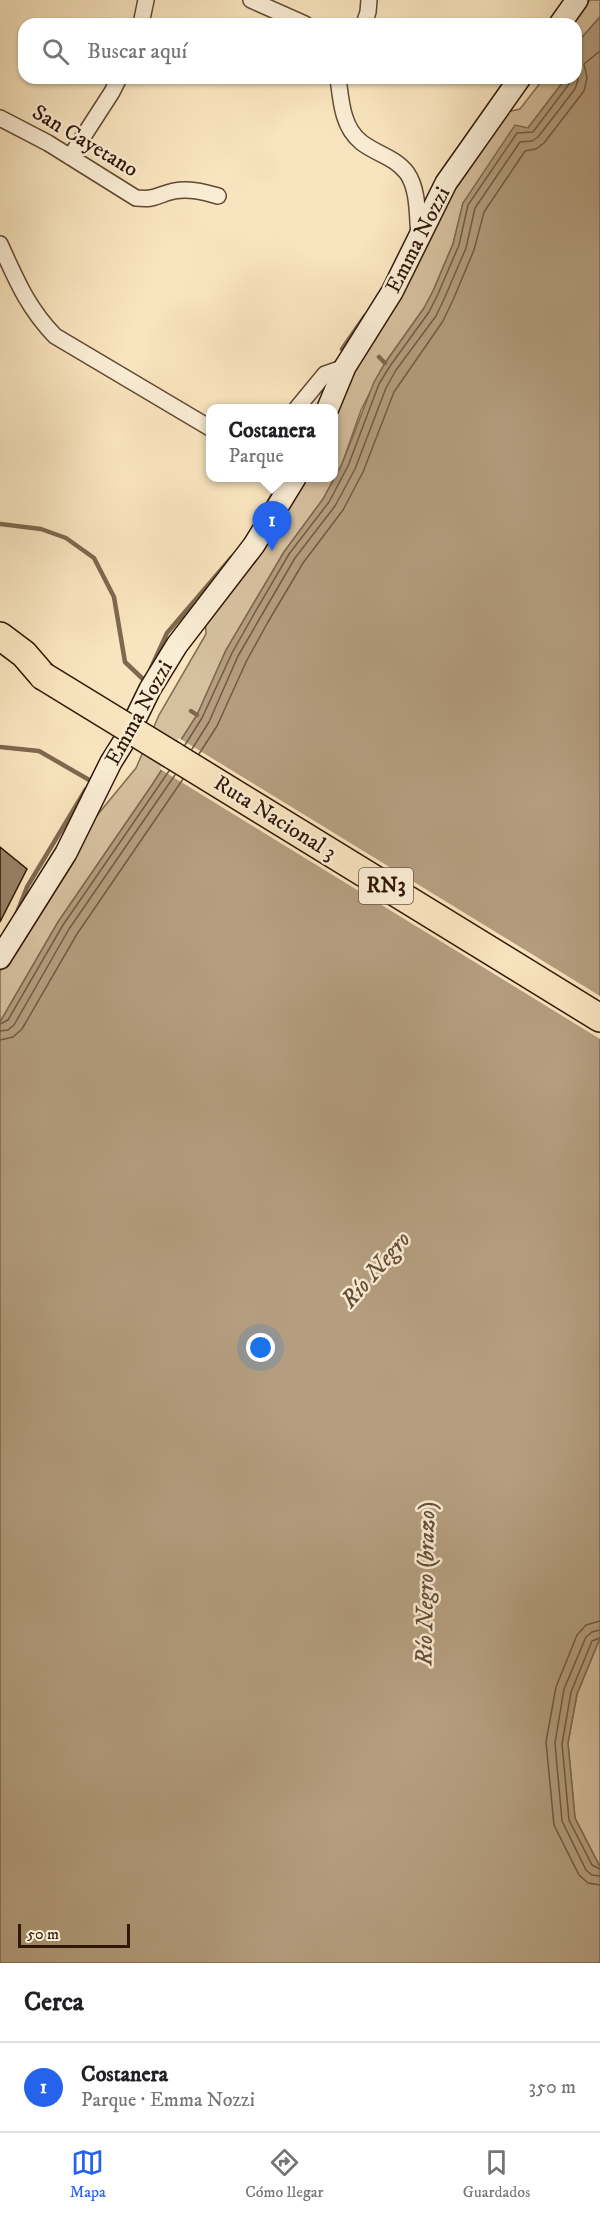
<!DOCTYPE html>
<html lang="es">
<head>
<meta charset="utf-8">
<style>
  body { margin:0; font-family:"IM FELL DW Pica",serif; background:#f6f6f6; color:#202124 }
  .scale { position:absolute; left:18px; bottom:15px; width:112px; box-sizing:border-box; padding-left:6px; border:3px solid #301706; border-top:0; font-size:16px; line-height:21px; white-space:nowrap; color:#301706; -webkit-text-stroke:4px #faedd5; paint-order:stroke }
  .you { position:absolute; left:261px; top:1348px; width:21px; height:21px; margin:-15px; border:4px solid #fff; border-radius:50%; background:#1a73e8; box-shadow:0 0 0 9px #1a73e833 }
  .badge { display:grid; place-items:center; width:39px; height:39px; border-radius:50%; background:#2563eb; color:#fff; font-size:20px; font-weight:700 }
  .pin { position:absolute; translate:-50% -50px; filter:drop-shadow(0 2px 3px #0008) }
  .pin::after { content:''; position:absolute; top:32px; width:21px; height:18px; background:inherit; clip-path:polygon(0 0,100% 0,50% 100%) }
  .popup { position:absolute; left:206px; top:404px; width:132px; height:78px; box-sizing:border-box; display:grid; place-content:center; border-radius:12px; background:#fff; filter:drop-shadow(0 2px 4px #0005); font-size:20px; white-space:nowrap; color:#757577 }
  .popup b { font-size:22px; color:#202124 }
  .popup::after { content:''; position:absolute; left:50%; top:100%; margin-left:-12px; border:12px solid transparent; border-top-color:#fff }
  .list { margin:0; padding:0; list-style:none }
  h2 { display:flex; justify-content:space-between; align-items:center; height:78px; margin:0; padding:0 24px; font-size:26px }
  h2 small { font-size:20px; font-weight:400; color:#757577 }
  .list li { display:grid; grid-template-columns:39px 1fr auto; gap:18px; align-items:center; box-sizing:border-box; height:90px; padding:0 24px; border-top:2px solid #e0e0e0 }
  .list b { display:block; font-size:22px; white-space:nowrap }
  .list p { margin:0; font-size:20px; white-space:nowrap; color:#757577 }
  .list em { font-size:20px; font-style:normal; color:#757577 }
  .icon { flex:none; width:33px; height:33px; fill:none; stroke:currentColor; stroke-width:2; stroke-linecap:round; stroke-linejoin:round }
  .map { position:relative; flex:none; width:600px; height:1963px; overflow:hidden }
  .search { position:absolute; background:#fff; box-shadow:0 2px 4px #0004; left:18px; right:18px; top:18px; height:66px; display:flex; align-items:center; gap:15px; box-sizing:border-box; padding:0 21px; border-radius:18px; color:#757577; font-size:22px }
  .sheet { height:168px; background:#fff }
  nav { display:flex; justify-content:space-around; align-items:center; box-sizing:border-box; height:84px; border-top:2px solid #e0e0e0; background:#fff; font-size:16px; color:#757577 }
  nav a { display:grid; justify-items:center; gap:3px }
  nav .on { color:#2563eb }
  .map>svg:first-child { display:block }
  .green { fill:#d6c19f; stroke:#836c52; stroke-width:1.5 }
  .water { fill:#b49e7f; stroke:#7f684f; stroke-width:1.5 }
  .pier { fill:#f8e4be }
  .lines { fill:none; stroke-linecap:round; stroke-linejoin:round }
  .shore { stroke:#725a42; stroke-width:1.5 }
  .stream { stroke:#7f684f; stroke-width:4.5 }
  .building { fill:#988266; stroke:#301706; stroke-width:1.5 }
  .street-casing { stroke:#624a34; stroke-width:18 }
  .secondary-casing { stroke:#301706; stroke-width:24 }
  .highway-casing { stroke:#301706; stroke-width:30 }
  .street { stroke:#faedd5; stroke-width:15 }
  .secondary { stroke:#faedd5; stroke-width:21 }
  .highway { stroke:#f8e4be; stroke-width:27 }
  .highway-bridge-casing { stroke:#301706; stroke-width:30; stroke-linecap:butt }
  .highway-bridge { stroke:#f8e4be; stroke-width:27 }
  .labels { text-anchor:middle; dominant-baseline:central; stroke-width:5; stroke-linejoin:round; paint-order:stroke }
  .shield { fill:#faedd5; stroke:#6d5744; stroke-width:1.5 }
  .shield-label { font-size:21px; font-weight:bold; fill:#301706 }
  .street-label { font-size:22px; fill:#301706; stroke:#faedd5 }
  .water-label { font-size:24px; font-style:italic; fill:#654d36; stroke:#faedd5 }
</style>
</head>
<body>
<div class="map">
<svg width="600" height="1963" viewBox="0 0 600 1963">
  <rect width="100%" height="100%" fill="#f8e4be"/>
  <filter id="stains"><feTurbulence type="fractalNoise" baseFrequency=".00333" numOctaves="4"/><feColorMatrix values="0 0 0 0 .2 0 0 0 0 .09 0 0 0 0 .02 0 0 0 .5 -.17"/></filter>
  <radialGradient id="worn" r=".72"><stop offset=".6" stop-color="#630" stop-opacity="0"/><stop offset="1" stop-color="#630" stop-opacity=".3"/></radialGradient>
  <!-- green -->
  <path class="green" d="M 590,0 L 600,0 L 600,17 L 576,44 L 576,24 L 571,24 Z
    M 544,78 L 566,78 L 528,128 L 463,203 L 453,244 L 433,291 L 424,308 L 385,363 L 361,410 L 342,464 L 323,499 L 284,552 L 226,650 L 197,715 L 152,785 L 58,922 L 0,1022 L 0,972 L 31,914 L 66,853 L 136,768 L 159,715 L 206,634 L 205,615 L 303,478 L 334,478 L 334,415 L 354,362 L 452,186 L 503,113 L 520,109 Z
    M 600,1638 L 600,1867 L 575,1818 L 568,1743 L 577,1694 Z"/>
  <!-- water -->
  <path class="water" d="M 600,17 L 600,1638 L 577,1694 L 568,1743 L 575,1818 L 600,1867 L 600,1963 L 0,1963 L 0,1022 L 58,922 L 152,785 L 197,715 L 226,650 L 284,552 L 323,499 L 342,464 L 374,382 L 385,363 L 424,308 L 433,291 L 453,244 L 463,203 L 515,125 L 528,128 L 566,78 L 576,78 L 576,65 L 579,61 L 576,44 Z"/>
  <!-- pier -->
  <path class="pier" d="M 179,738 L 600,996 L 600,1039 L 160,769 Z"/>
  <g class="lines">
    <!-- shore -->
    <path class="shore" d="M 185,745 L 202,718 L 232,653 L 254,614 L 289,554 L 329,502 L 348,466 L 379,384 L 390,366 L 429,312 L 438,294 L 459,245 L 468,205 L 517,133 L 533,132 L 569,84 L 571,78
      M 192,749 L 209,722 L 238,656 L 260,618 L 295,558 L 335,506 L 355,469 L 386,388 L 396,370 L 436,316 L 445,297 L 466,248 L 475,208 L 520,142 L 532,141 L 538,137 L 575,89 L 578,80 L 576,72
      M 199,754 L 217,726 L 247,660 L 268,622 L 303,563 L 343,510 L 363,472 L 394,392 L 443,321 L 453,300 L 474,250 L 484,212 L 525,151 L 536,149 L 544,143 L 584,91 L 587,78 L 584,64 L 600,51
      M 0,1024 L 8,1020 L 63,925 L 169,771
      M 0,1031 L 8,1030 L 14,1025 L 69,929 L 175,775
      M 0,1040 L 13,1037 L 22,1029 L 77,934 L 183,779
      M 600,1621 L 586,1625 L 577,1635 L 556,1687 L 546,1742 L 554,1825 L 579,1875 L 588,1883 L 600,1885
      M 600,1630 L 592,1632 L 586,1637 L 564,1689 L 555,1743 L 562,1821 L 586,1870 L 592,1875 L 600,1876
      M 600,1638 L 592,1641 L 571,1692 L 562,1744 L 569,1820 L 592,1865 L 600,1869"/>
    <!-- stream -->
    <path class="stream" d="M 342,349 L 365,316
      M 379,357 L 385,363
      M 265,508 L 283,478
      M 0,524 L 41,529 L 66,538 L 94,558 L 114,597 L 125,662 L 145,681
      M 151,668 L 167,633 L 232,557
      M 191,711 L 197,715
      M 0,747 L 39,751 L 91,781
      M 16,915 L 27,887 L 86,789"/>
  </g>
  <!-- building -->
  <path class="building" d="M 0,847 L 27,869 L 0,922 Z"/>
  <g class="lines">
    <!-- street casing -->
    <g class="street-casing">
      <path id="street" d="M 251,0 L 305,24
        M 141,24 L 146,0
        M 364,24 L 368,12 L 369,0
        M 338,78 C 341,100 342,127 361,142 C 376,154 395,157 407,173 C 419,190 417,218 419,237
        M 0,118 L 48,143 L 136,198 C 157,200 156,195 174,191 C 189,188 204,192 218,196
        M 70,157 L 112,92 L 119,78
        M 0,244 C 16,279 27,307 55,336 L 210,428
        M 297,408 L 325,374 L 345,367"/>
    </g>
    <!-- secondary casing -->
    <g class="secondary-casing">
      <path id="secondary" d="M 560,24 L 577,0
        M 328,408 L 345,367 L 392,292 L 446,183 L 520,78
        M 0,958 L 66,853 L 111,762 L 126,738 L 150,689 L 177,645 L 254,545 L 295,478"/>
    </g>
    <!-- highway casing -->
    <g class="highway-casing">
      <path id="highway" d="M 0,636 L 24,654 L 43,676
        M 172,755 L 600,1018"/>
    </g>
    <!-- street -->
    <use href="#street" class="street"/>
    <!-- secondary -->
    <use href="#secondary" class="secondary"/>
    <!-- highway -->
    <use href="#highway" class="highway"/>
    <!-- highway-bridge casing -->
    <g class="highway-bridge-casing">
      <path id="highway-bridge" d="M 43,676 L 172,755"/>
    </g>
    <!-- highway-bridge -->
    <use href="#highway-bridge" class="highway-bridge"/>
  </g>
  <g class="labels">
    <!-- shield labels -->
    <rect class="shield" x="359" y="868" width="54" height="36" rx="4.5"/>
    <g class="shield-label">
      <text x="386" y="886">RN3</text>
    </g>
    <!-- street labels -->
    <g class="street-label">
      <text transform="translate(85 141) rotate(31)">San Cayetano</text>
      <text transform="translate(418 240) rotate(-63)">Emma Nozzi</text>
      <text transform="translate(139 713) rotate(-61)">Emma Nozzi</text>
      <text transform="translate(275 818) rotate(32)">Ruta Nacional 3</text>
    </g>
    <!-- water labels -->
    <g class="water-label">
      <text transform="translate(376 1270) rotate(-49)">Río Negro</text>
      <text transform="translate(426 1584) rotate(-89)">Río Negro (brazo)</text>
    </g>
  </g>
  <rect width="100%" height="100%" filter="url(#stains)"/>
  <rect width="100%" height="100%" fill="url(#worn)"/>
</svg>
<div class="scale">50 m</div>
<div class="you"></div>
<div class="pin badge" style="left:272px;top:551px">1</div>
<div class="popup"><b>Costanera</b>Parque</div>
<div class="search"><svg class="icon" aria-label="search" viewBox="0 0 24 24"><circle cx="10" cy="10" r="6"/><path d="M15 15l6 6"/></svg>Buscar aquí</div>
</div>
<section class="sheet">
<h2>Cerca<small></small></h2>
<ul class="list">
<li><span class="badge">1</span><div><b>Costanera</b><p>Parque · Emma Nozzi</p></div><em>350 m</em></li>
</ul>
</section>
<nav>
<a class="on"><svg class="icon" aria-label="map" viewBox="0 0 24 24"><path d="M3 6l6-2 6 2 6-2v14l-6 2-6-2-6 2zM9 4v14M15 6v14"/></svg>Mapa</a>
<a><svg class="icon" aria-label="directions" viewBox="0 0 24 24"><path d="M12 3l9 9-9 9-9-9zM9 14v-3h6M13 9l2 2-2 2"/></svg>Cómo llegar</a>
<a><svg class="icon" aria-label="saved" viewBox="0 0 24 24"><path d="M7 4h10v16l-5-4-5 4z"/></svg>Guardados</a>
</nav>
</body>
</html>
